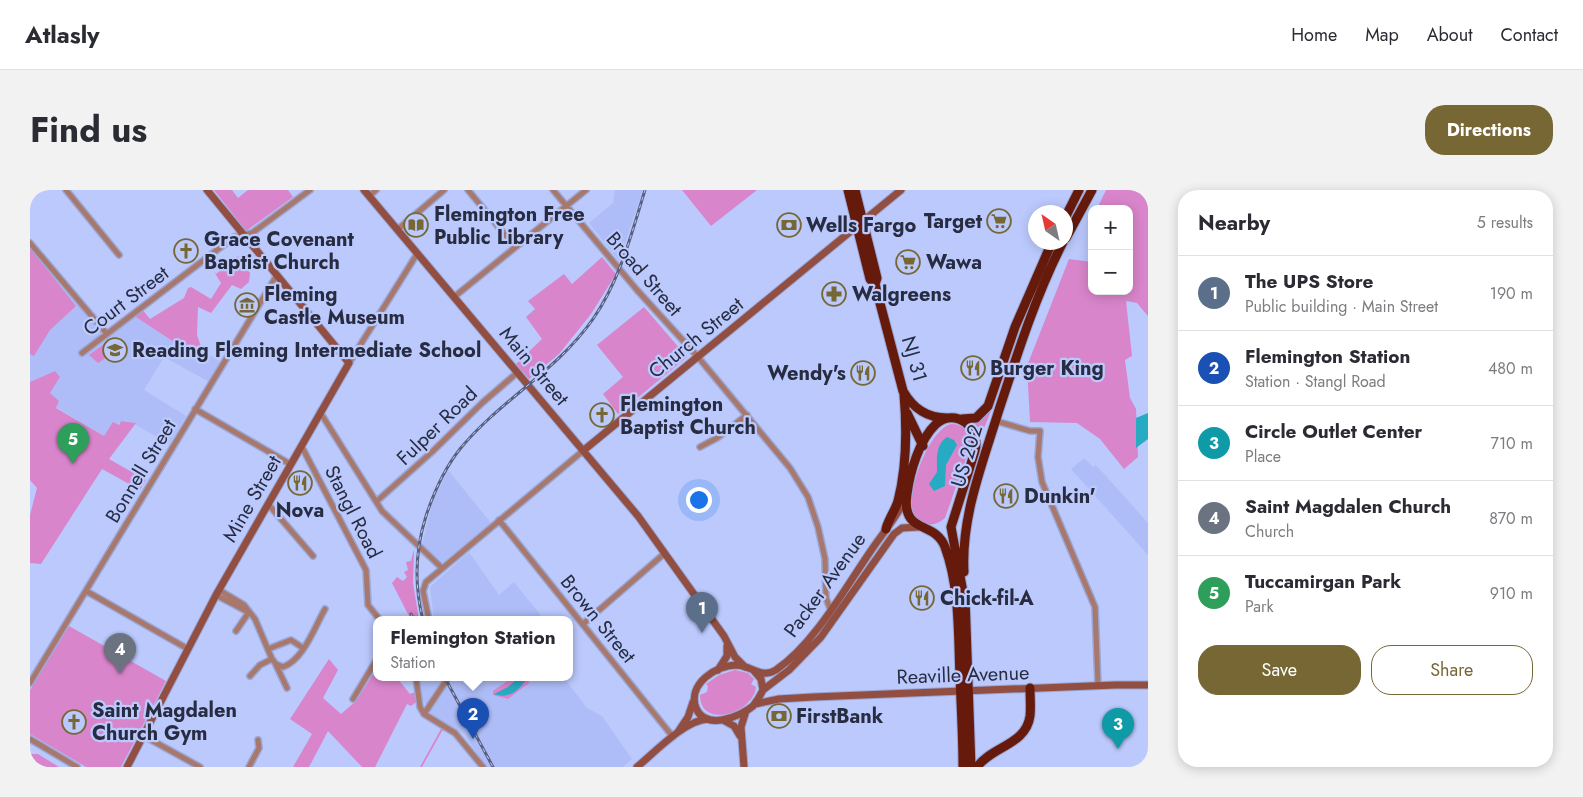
<!DOCTYPE html>
<html lang="en">
<head>
<meta charset="utf-8">
<style>
  body { margin:0; font-family:Jost,sans-serif; background:#f2f2f3; color:#2b2b33 }
  .controls { position:absolute; right:15px; top:15px; display:grid; overflow:hidden; border-radius:10px; box-shadow:0 2px 12px #0003 }
  .controls button { width:45px; height:45px; display:grid; place-items:center; padding:0; border:0; border-bottom:1px solid #e1e1e2; background:#fff; color:#2b2b33; font:25px sans-serif }
  .compass { position:absolute; left:998px; top:15px; width:45px; height:45px; border-radius:50%; background:#fff; box-shadow:0 2px 12px #0003; rotate:326deg }
  .you { position:absolute; left:668px; top:309px; width:18px; height:18px; margin:-12px; border:4px solid #fff; border-radius:50%; background:#1a73e8; box-shadow:0 0 0 8px #1a73e833 }
  .badge { display:grid; place-items:center; width:32px; height:32px; border-radius:50%; background:#766735; color:#fff; font-size:16px; font-weight:700 }
  .pin { position:absolute; translate:-50% -41px; filter:drop-shadow(0 1px 2px #0008) }
  .pin::after { content:''; position:absolute; top:26px; width:18px; height:15px; background:inherit; clip-path:polygon(0 0,100% 0,50% 100%) }
  .popup { position:absolute; left:343px; top:426px; width:200px; height:65px; box-sizing:border-box; display:grid; place-content:center; border-radius:10px; background:#fff; filter:drop-shadow(0 1px 4px #0005); font-size:16px; white-space:nowrap; color:#7c7c81 }
  .popup b { font-size:19px; color:#2b2b33 }
  .popup::after { content:''; position:absolute; left:50%; top:100%; margin-left:-10px; border:10px solid transparent; border-top-color:#fff }
  .list { margin:0; padding:0; list-style:none }
  h2 { display:flex; justify-content:space-between; align-items:center; height:65px; margin:0; padding:0 20px; font-size:21px }
  h2 small { font-size:16px; font-weight:400; color:#7c7c81 }
  .list li { display:grid; grid-template-columns:32px 1fr auto; gap:15px; align-items:center; box-sizing:border-box; height:75px; padding:0 20px; border-top:1px solid #e1e1e2 }
  .list b { display:block; font-size:19px; white-space:nowrap }
  .list p { margin:0; font-size:16px; white-space:nowrap; color:#7c7c81 }
  .list em { font-size:16px; font-style:normal; color:#7c7c81 }
  .actions { display:flex; gap:10px; padding:15px 20px }
  .actions a { flex:1; padding:11px 0; border:1px solid #766735; border-radius:20px; text-align:center; font-size:18px; color:#766735 }
  .actions .main { background:#766735; color:#fff }
  .map { position:relative; flex:none; width:1118px; height:577px; overflow:hidden; border-radius:20px }
  header { display:flex; align-items:center; gap:30px; box-sizing:border-box; height:70px; padding:0 25px; background:#fff; border-bottom:1px solid #e1e1e2 }
  header strong { font-size:24px }
  nav { display:flex; gap:28px; margin-inline-start:auto; font-size:18px }
  .intro { display:flex; align-items:center; justify-content:space-between; box-sizing:border-box; height:120px; padding:0 30px }
  h1 { margin:0; font-size:35px }
  .button { padding:12px 22px; border-radius:20px; background:#766735; color:#fff; font-size:18px; font-weight:700 }
  main { display:flex; gap:30px; padding:0 30px }
  aside { flex:1; background:#fff; border-radius:20px; box-shadow:0 2px 12px #0003 }
  .map>svg:first-child { display:block }
  .built { fill:#aebdf7 }
  .green { fill:#d985cb }
  .water { fill:#26abc2 }
  .lines { fill:none; stroke-linecap:round; stroke-linejoin:round }
  .street-casing { stroke:#9aa6d4; stroke-width:8 }
  .secondary-casing { stroke:#9aa6d4; stroke-width:9 }
  .highway-casing { stroke:#9aa6d4; stroke-width:11 }
  .street { stroke:#a8786d; stroke-width:5 }
  .secondary { stroke:#924e40; stroke-width:7 }
  .highway { stroke:#661a0b; stroke-width:9 }
  .rail-casing { stroke:#596181; stroke-width:3 }
  .rail { stroke:#bbc9fd; stroke-width:1; stroke-dasharray:4; stroke-linecap:butt }
  .labels { text-anchor:middle; dominant-baseline:central; stroke-width:4.5; stroke-linejoin:round; paint-order:stroke }
  .poi-label { font-size:20px; font-weight:bold; fill:#272c41; stroke:#bbc9fd; text-anchor:start }
  .street-label { font-size:20px; fill:#272c41; stroke:#bbc9fd }
</style>
</head>
<body>
<header>
<strong>Atlasly</strong>
<nav><a>Home</a><a>Map</a><a>About</a><a>Contact</a></nav>
</header>
<div class="intro"><h1>Find us</h1><a class="button">Directions</a></div>
<main>
<div class="map">
<svg width="1118" height="577" viewBox="0 0 1118 577">
  <rect width="100%" height="100%" fill="#bbc9fd"/>
  <!-- built -->
  <path class="built" d="M 585,0 L 613,0 L 589,71 L 559,33 L 583,13 Z
    M 0,58 L 75,147 L 106,122 L 193,173 L 181,193 L 134,167 L 114,200 L 156,226 L 139,254 L 101,232 L 91,231 L 74,246 L 26,217 L 29,211 L 20,203 L 25,181 L 0,192 Z
    M 1054,268 L 1063,277 L 1066,275 L 1118,333 L 1118,365 L 1041,279 Z
    M 418,280 L 461,333 L 413,372 L 392,355 L 402,313 Z
    M 439,362 L 469,405 L 484,392 L 512,427 L 509,430 L 404,430 L 400,397 Z
    M 390,488 L 534,488 L 557,518 L 572,526 L 602,569 L 593,577 L 457,577 L 434,544 L 399,522 L 393,510 Z"/>
  <!-- green -->
  <path class="green" d="M 184,0 L 202,0 L 208,8 L 218,0 L 258,0 L 263,7 L 216,41 Z
    M 652,0 L 727,0 L 681,36 Z
    M 1076,0 L 1118,0 L 1118,126 L 1107,113 L 1096,111 L 1102,166 L 1095,170 L 1100,208 L 1106,219 L 1108,267 L 1094,279 L 1070,249 L 1047,233 L 1000,232 L 997,176 L 1039,69 L 1062,72 L 1062,101 L 1099,101 L 1099,19 L 1067,19 Z
    M 0,58 L 46,116 L 20,140 L 4,166 L 0,164 Z
    M 208,66 L 220,83 L 219,92 L 211,99 L 202,95 L 181,123 L 168,117 L 167,145 L 173,162 L 160,154 L 158,156 L 150,152 L 147,154 L 103,125 L 111,118 L 120,129 L 154,108 L 158,98 L 161,97 L 181,109 L 191,93 L 183,80 L 186,84 Z
    M 572,67 L 586,84 L 561,124 L 529,164 L 499,189 L 486,174 L 512,149 L 496,127 L 505,119 L 498,111 L 534,84 L 542,94 Z
    M 614,117 L 657,167 L 588,224 L 573,204 L 593,187 L 567,155 Z
    M 74,154 L 81,164 L 79,165 L 75,161 L 77,167 L 68,173 L 59,165 Z
    M 25,181 L 30,187 L 20,203 L 29,211 L 26,218 L 74,246 L 83,232 L 89,235 L 91,231 L 106,233 L 79,269 L 116,290 L 110,300 L 72,279 L 11,374 L 0,373 L 0,325 L 7,298 L 0,290 L 0,192 Z
    M 960,220 L 961,221 L 950,248 L 943,233 L 952,229 Z
    M 921,234 C 935,234 942,244 940,257 L 915,328 C 908,334 902,336 893,333 C 888,330 884,328 883,322 C 876,302 899,239 921,234 Z
    M 384,359 L 383,393 L 389,430 L 381,430 L 362,393 L 367,387 L 373,391 L 377,387 L 374,382 L 378,380 L 376,372 L 381,371 Z
    M 39,436 L 136,491 L 91,577 L 56,577 L 0,544 L 0,500 Z
    M 299,469 L 308,480 L 293,508 L 311,524 L 326,511 L 347,478 L 347,488 L 367,488 L 380,504 L 385,502 L 386,512 L 381,516 L 377,514 L 345,577 L 332,577 L 298,541 L 279,577 L 263,577 L 282,544 L 260,529 Z
    M 705,480 L 718,483 L 724,489 L 721,494 L 726,497 C 724,523 670,540 670,505 L 677,502 L 678,496 L 676,494 L 689,485 Z
    M 482,488 L 498,488 L 499,493 L 478,509 L 463,505 L 463,501 Z
    M 408,535 L 416,541 L 412,541 L 392,577 L 390,577 L 411,539 Z
    M 0,564 L 8,564 L 29,577 L 0,577 Z"/>
  <!-- water -->
  <path class="water" d="M 1118,223 L 1118,249 L 1106,258 L 1106,228 Z
    M 917,247 L 924,250 L 927,255 L 916,275 L 915,296 L 904,301 L 899,294 L 907,282 C 907,269 905,255 917,247 Z
    M 488,488 L 495,488 L 495,491 C 488,502 477,509 464,504 L 478,497 Z"/>
  <g class="lines">
    <!-- street casing -->
    <g class="street-casing">
      <path id="street" d="M 36,0 L 89,65
        M 438,0 L 485,57
        M 523,0 L 607,100 L 668,167 L 760,278 L 778,307 L 788,337 L 795,369 L 796,408 L 801,421
        M 339,6 L 346,0
        M 367,40 L 414,0
        M 0,53 L 77,144
        M 424,107 L 556,0
        M 52,163 L 204,47 L 222,43 L 280,0
        M 319,173 L 387,64
        M 165,219 L 260,274
        M 290,222 L 352,321 L 412,378
        M 966,231 L 1000,241 L 1010,241 L 1008,267 L 1012,292 L 1065,417 L 1068,495
        M 670,257 L 687,248 L 717,225
        M 270,258 L 273,259 L 336,380 L 338,415 L 350,430
        M 347,311 L 403,261 L 452,213 L 488,182
        M 238,314 L 283,366
        M 469,330 L 643,547
        M 189,400 L 214,415 L 225,429 L 242,469 L 246,474 L 253,477 C 274,469 284,438 295,419
        M 56,401 L 158,459
        M 186,405 L 218,422
        M 399,430 L 393,401 L 396,392 L 554,260
        M 553,434 L 635,363
        M 206,441 L 219,422
        M 238,459 L 261,450 L 273,458
        M 246,475 L 257,498
        M 220,486 L 230,475 L 242,469
        M 386,488 L 390,517 L 394,524 L 425,543 L 453,577
        M 0,493 L 247,85
        M 323,509 L 347,469
        M 394,524 L 418,488
        M 114,546 L 170,577
        M 0,549 L 47,577
        M 219,577 L 229,558 L 228,550"/>
    </g>
    <!-- secondary casing -->
    <g class="secondary-casing">
      <path id="secondary" d="M 334,0 L 608,326 L 694,446 L 705,467 L 715,477
        M 554,260 L 871,0
        M 688,480 L 697,466 L 697,456
        M 724,481 L 731,489 L 733,500 C 730,506 727,511 723,516 C 710,527 675,541 666,518 C 657,494 686,475 707,475 C 722,476 731,489 746,480 C 784,454 814,400 840,362 C 852,344 867,327 876,308
        M 733,500 L 759,480 L 791,447 L 864,344 L 872,338 L 889,337
        M 725,514 L 749,509 L 783,507 L 1085,495 L 1118,495
        M 693,530 L 704,536 L 710,546
        M 648,542 L 658,527 L 663,512
        M 97,577 L 186,405 L 319,173 L 177,0
        M 607,577 C 625,562 655,530 678,529
        M 714,577 L 711,537 L 716,521"/>
    </g>
    <!-- highway casing -->
    <g class="highway-casing">
      <path id="highway" d="M 818,0 L 840,89 L 845,94 L 873,201 C 883,218 896,228 917,228
        M 825,0 L 847,88 L 845,94
        M 1036,26 L 1049,0
        M 1036,48 L 1062,0
        M 877,223 L 893,256
        M 932,229 L 946,228 L 958,216 L 985,137 L 1022,52
        M 856,339 C 858,330 865,321 868,311 C 877,276 877,239 874,204
        M 934,382 C 931,327 952,275 968,223 C 987,165 1005,107 1033,52
        M 935,407 L 941,577
        M 933,577 C 933,547 931,516 930,486 C 928,443 930,398 915,357 C 905,330 871,345 877,304 C 880,282 889,250 906,234 C 926,217 951,238 945,261 L 921,337 L 935,413
        M 947,577 C 962,556 996,555 1000,526 C 1001,517 1000,507 1000,498"/>
    </g>
    <!-- street -->
    <use href="#street" class="street"/>
    <!-- secondary -->
    <use href="#secondary" class="secondary"/>
    <!-- highway -->
    <use href="#highway" class="highway"/>
    <!-- rail casing -->
    <g class="rail-casing">
      <path id="rail" d="M 381,424 L 384,430
        M 393,430 C 384,395 385,361 396,326 C 404,302 414,279 430,259 C 469,211 527,181 563,129 C 590,90 601,45 615,0
        M 415,488 L 463,577"/>
    </g>
    <!-- rail -->
    <use href="#rail" class="rail"/>
  </g>
  <!-- icons -->
  <defs>
    <g id="supermarket-ring" transform="scale(1.25)"><circle r="9.5" fill="#bbc9fd" stroke="#766735" stroke-width="1.5"/><path d="M-6-5.5h2.5l.6 2H6L4.5 2H-2.5L-4.4-4H-6ZM-1.5 3.2a1.3 1.3 0 1 0 .1 0ZM3 3.2a1.3 1.3 0 1 0 .1 0Z" fill="#766735"/></g>
    <g id="library-ring" transform="scale(1.25)"><circle r="9.5" fill="#bbc9fd" stroke="#766735" stroke-width="1.5"/><path d="M-6-4Q-3-5.5-.7-3.5V5Q-3 3-6 4ZM6-4Q3-5.5 .7-3.5V5Q3 3 6 4Z" fill="#766735"/></g>
    <g id="bank-ring" transform="scale(1.25)"><circle r="9.5" fill="#bbc9fd" stroke="#766735" stroke-width="1.5"/><path d="M-6-4H6V4H-6ZM0-2.3a2.3 2.3 0 1 0 0 4.6a2.3 2.3 0 1 0 0-4.6Z" fill="#766735"/></g>
    <g id="church-ring" transform="scale(1.25)"><circle r="9.5" fill="#bbc9fd" stroke="#766735" stroke-width="1.5"/><path d="M-1.2-6h2.4v3.5h3.3v2.4h-3.3V6h-2.4V-.1h-3.3v-2.4h3.3Z" fill="#766735"/></g>
    <g id="pharmacy-ring" transform="scale(1.25)"><circle r="9.5" fill="#bbc9fd" stroke="#766735" stroke-width="1.5"/><path d="M-2-6h4v4h4v4h-4v4h-4v-4h-4v-4h4Z" fill="#766735"/></g>
    <g id="museum-ring" transform="scale(1.25)"><circle r="9.5" fill="#bbc9fd" stroke="#766735" stroke-width="1.5"/><path d="M0-6L6-3V-2H-6V-3ZM-5-1h2V3h-2ZM-1-1h2V3h-2ZM3-1h2V3H3ZM-6 4H6V6H-6Z" fill="#766735"/></g>
    <g id="school-ring" transform="scale(1.25)"><circle r="9.5" fill="#bbc9fd" stroke="#766735" stroke-width="1.5"/><path d="M0-5L7-2L0 1L-7-2ZM-4 1L0 2.5L4 1V4Q0 6-4 4Z" fill="#766735"/></g>
    <g id="restaurant-ring" transform="scale(1.25)"><circle r="9.5" fill="#bbc9fd" stroke="#766735" stroke-width="1.5"/><path d="M-5-6h1v4h1v-4h1v4h1v-4h1v5L-1.5 .5V6h-2V.5L-5-1ZM5-6V6H3V1.5H1.5Q1.5-4 5-6Z" fill="#766735"/></g>
  </defs>
  <g fill-rule="evenodd">
    <use href="#supermarket-ring" x="969" y="31"/>
    <use href="#library-ring" x="386" y="35"/>
    <use href="#bank-ring" x="759" y="35"/>
    <use href="#church-ring" x="156" y="61"/>
    <use href="#supermarket-ring" x="878" y="72"/>
    <use href="#pharmacy-ring" x="804" y="104"/>
    <use href="#museum-ring" x="217" y="115"/>
    <use href="#school-ring" x="85" y="160"/>
    <use href="#restaurant-ring" x="943" y="178"/>
    <use href="#restaurant-ring" x="833" y="183"/>
    <use href="#church-ring" x="572" y="225"/>
    <use href="#restaurant-ring" x="270" y="293"/>
    <use href="#restaurant-ring" x="976" y="306"/>
    <use href="#restaurant-ring" x="892" y="408"/>
    <use href="#bank-ring" x="749" y="526"/>
    <use href="#church-ring" x="44" y="532"/>
  </g>
  <g class="labels">
    <!-- poi labels -->
    <g class="poi-label">
      <text x="404" y="24">Flemington Free<tspan x="404" dy="23">Public Library</tspan></text>
      <text x="952" y="31" text-anchor="end">Target</text>
      <text x="776" y="35">Wells Fargo</text>
      <text x="174" y="49">Grace Covenant<tspan x="174" dy="23">Baptist Church</tspan></text>
      <text x="896" y="72">Wawa</text>
      <text x="234" y="104">Fleming<tspan x="234" dy="23">Castle Museum</tspan></text>
      <text x="822" y="104">Walgreens</text>
      <text x="102" y="160">Reading Fleming Intermediate School</text>
      <text x="960" y="178">Burger King</text>
      <text x="816" y="183" text-anchor="end">Wendy's</text>
      <text x="590" y="214">Flemington<tspan x="590" dy="23">Baptist Church</tspan></text>
      <text x="994" y="306">Dunkin'</text>
      <text x="270" y="320" text-anchor="middle">Nova</text>
      <text x="910" y="408">Chick-fil-A</text>
      <text x="62" y="520">Saint Magdalen<tspan x="62" dy="23">Church Gym</tspan></text>
      <text x="766" y="526">FirstBank</text>
    </g>
    <!-- street labels -->
    <g class="street-label">
      <text transform="translate(614 84) rotate(49)">Broad Street</text>
      <text transform="translate(96 111) rotate(-37)">Court Street</text>
      <text transform="translate(666 148) rotate(-39)">Church Street</text>
      <text transform="translate(884 169) rotate(74)">NJ 31</text>
      <text transform="translate(504 176) rotate(50)">Main Street</text>
      <text transform="translate(407 236) rotate(-44)">Fulper Road</text>
      <text transform="translate(937 266) rotate(-73)">US 202</text>
      <text transform="translate(111 281) rotate(-59)">Bonnell Street</text>
      <text transform="translate(222 309) rotate(-60)">Mine Street</text>
      <text transform="translate(323 322) rotate(63)">Stangl Road</text>
      <text transform="translate(795 395) rotate(-54)">Packer Avenue</text>
      <text transform="translate(568 429) rotate(51)">Brown Street</text>
      <text transform="translate(933 485) rotate(-2)">Reaville Avenue</text>
    </g>
  </g>
</svg>
<div class="controls">
<button>+</button>
<button>−</button>
</div>
<svg class="compass" viewBox="-18 -18 36 36"><path d="M0-13l5 13h-10z" fill="#e53935"/><path d="M0 13l5-13h-10z" fill="#7c7c81"/></svg>
<div class="you"></div>
<div class="pin badge" style="left:672px;top:443px;background:#5c6f8a">1</div>
<div class="pin badge" style="left:443px;top:549px;background:#1a4fb4">2</div>
<div class="popup"><b>Flemington Station</b>Station</div>
<div class="pin badge" style="left:1088px;top:559px;background:#0f9aa8">3</div>
<div class="pin badge" style="left:90px;top:484px;background:#6b7280">4</div>
<div class="pin badge" style="left:43px;top:274px;background:#2e9e5b">5</div>
</div>
<aside>
<h2>Nearby<small>5 results</small></h2>
<ul class="list">
<li><span class="badge" style="background:#5c6f8a">1</span><div><b>The UPS Store</b><p>Public building · Main Street</p></div><em>190 m</em></li>
<li><span class="badge" style="background:#1a4fb4">2</span><div><b>Flemington Station</b><p>Station · Stangl Road</p></div><em>480 m</em></li>
<li><span class="badge" style="background:#0f9aa8">3</span><div><b>Circle Outlet Center</b><p>Place</p></div><em>710 m</em></li>
<li><span class="badge" style="background:#6b7280">4</span><div><b>Saint Magdalen Church</b><p>Church</p></div><em>870 m</em></li>
<li><span class="badge" style="background:#2e9e5b">5</span><div><b>Tuccamirgan Park</b><p>Park</p></div><em>910 m</em></li>
</ul>
<div class="actions"><a class="main">Save</a><a>Share</a></div>
</aside>
</main>
</body>
</html>
